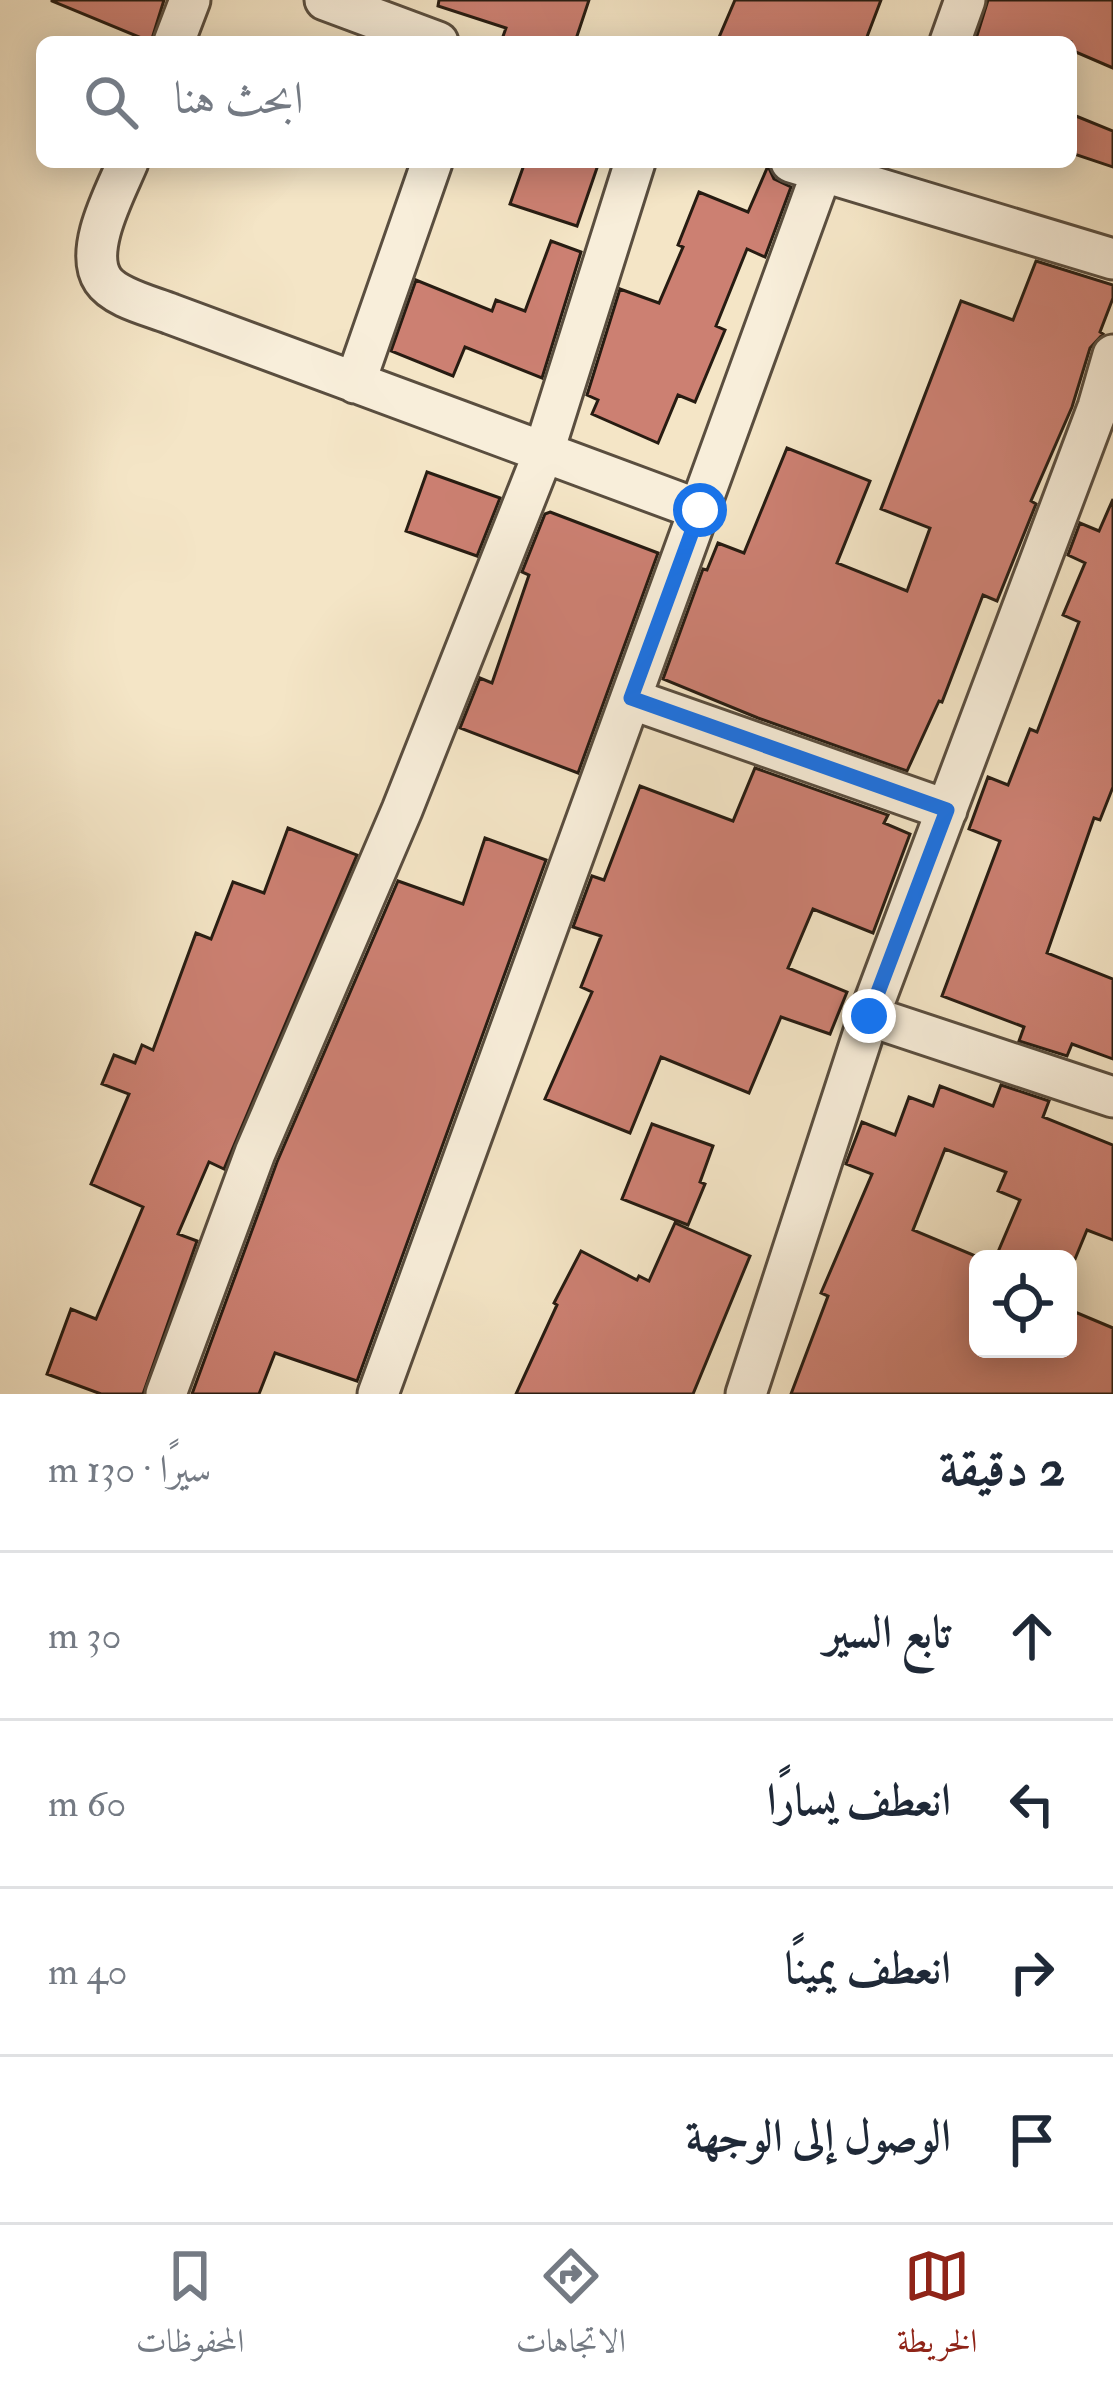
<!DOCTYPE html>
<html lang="ar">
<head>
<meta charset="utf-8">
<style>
  body { margin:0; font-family:"IM FELL Double Pica",Amiri,serif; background:#f6f6f7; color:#1f2937; direction:rtl }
  .controls { position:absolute; right:36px; bottom:36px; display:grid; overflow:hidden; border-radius:18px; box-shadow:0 6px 30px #0003 }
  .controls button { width:108px; height:108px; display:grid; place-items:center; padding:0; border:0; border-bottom:3px solid #e0e1e3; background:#fff; color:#1f2937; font:60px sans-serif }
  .stop { position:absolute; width:36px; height:36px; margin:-27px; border:9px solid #1a73e8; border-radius:50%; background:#fff }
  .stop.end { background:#1a73e8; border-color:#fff; box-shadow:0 3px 12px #0008 }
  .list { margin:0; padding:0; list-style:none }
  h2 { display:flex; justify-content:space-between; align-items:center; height:156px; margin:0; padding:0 48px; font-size:51px }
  h2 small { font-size:39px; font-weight:400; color:#747a83 }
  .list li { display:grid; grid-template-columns:78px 1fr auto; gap:36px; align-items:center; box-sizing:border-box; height:168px; padding:0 48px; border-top:3px solid #e0e1e3 }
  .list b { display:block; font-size:45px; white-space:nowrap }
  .list em { font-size:39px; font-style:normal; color:#747a83 }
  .icon { flex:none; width:66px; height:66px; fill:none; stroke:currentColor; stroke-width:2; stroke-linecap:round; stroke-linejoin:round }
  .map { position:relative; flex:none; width:1113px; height:1394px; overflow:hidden; direction:ltr }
  .search { position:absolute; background:#fff; box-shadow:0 6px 30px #0003; left:36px; right:36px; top:36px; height:132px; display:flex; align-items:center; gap:30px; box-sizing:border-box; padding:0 42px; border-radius:18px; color:#747a83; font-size:45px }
  .sheet { height:828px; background:#fff }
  nav { display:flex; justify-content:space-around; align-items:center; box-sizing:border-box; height:168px; border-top:3px solid #e0e1e3; background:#fff; font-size:33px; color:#747a83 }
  nav a { display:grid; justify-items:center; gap:6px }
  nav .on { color:#8f2418 }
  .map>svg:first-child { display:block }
  .building { fill:#cc8072; stroke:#271c12; stroke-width:3 }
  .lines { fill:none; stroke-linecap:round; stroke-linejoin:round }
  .minor-casing { stroke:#5a4e3f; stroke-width:45 }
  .minor { stroke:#f8eeda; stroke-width:39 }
  .route { stroke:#1a73e8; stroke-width:15 }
</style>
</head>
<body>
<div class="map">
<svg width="1113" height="1394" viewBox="0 0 1113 1394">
  <rect width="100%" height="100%" fill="#f4e5c6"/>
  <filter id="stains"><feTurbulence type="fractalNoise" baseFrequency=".00167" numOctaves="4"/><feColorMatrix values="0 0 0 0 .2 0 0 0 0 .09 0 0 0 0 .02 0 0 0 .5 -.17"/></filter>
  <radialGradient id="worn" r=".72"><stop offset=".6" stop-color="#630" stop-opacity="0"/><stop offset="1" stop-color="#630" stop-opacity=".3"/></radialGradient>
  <!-- building -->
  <path class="building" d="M 164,0 L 151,42 L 52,1 L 52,0 Z
    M 439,0 L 589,0 L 575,42 L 501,42 L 506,28 L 438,6 Z
    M 735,0 L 881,0 L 865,42 L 717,42 Z
    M 988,0 L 1113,0 L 1113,68 L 1071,50 L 1071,42 L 975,42 Z
    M 1071,114 L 1113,131 L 1113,167 L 1071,153 Z
    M 525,162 L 599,162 L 577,226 L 510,204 Z
    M 768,166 L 774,179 L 791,187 L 765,257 L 747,249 L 716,326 L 725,330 L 695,402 L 678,395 L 658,443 L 592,414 L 598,400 L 587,395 L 620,289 L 659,303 L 683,247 L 678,245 L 699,192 L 748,212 Z
    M 551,241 L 581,252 L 542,378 L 465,347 L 453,376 L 391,351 L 416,280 L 492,311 L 496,300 L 525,311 Z
    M 1036,261 L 1113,285 L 1113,298 L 1100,332 L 1103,334 L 1090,348 L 1072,407 L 1031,501 L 1036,504 L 997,601 L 983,595 L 942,702 L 939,701 L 907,771 L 758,718 L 663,679 L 703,569 L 707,570 L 718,543 L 744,553 L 787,448 L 870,481 L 837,563 L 907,591 L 930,528 L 881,509 L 961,301 L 1013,320 Z
    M 427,472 L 500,498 L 477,556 L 406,531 Z
    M 1113,499 L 1113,787 L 1100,820 L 1094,818 L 1047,953 L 1113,979 L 1113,1059 L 1072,1044 L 1067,1056 L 1019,1041 L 1024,1027 L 942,996 L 1000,841 L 969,829 L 988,777 L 1008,785 L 1030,729 L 1037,732 L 1079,622 L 1063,615 L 1085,563 L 1068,555 L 1080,523 L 1099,531 Z
    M 550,512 L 658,553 L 578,773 L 460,728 L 480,678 L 492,683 L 529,575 L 522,572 L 545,514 Z
    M 755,768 L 888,815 L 884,823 L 910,834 L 873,933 L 813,909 L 788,968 L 847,992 L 830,1034 L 781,1017 L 749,1093 L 661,1057 L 630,1133 L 545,1099 L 592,992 L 581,987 L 601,936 L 573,927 L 592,876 L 604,880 L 640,786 L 733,821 Z
    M 288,828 L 357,855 L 224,1169 L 209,1162 L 178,1234 L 197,1241 L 143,1394 L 101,1394 L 47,1374 L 71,1309 L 96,1319 L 143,1207 L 91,1184 L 129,1094 L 102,1084 L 114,1055 L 135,1063 L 142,1045 L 153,1050 L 196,933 L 211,939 L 233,882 L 264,893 Z
    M 485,838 L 546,860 L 357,1381 L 275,1353 L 259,1394 L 192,1394 L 277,1162 L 398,881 L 463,904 Z
    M 1001,1085 L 1049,1101 L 1043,1117 L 1113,1145 L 1113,1240 L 1087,1230 L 1075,1259 L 995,1259 L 1020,1200 L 998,1191 L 1006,1172 L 945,1149 L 913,1230 L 978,1257 L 978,1349 L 1068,1349 L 1068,1309 L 1113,1328 L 1113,1394 L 791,1394 L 828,1296 L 821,1293 L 872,1174 L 846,1164 L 862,1122 L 895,1135 L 909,1097 L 933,1106 L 940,1086 L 993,1106 Z
    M 652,1124 L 713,1146 L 700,1182 L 705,1184 L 688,1225 L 622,1199 Z
    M 675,1223 L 750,1256 L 693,1394 L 516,1394 L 557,1305 L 554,1303 L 581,1251 L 637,1280 L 639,1276 L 649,1281 Z"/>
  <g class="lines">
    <!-- minor casing -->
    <g class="minor-casing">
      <path id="minor" d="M 325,0 L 438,42
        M 174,42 L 190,0
        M 950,42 L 965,0
        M 128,162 C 116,191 83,250 103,280 C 115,298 151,306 171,314 L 700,510
        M 791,162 L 1113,259
        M 355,383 L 432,162
        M 631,699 L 947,810
        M 869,1016 L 1113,1097
        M 166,1394 L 255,1153 L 402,810 L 543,454 L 635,162
        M 378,1394 L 821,174
        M 746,1394 L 869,1016 L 1098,407 L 1113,355"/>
    </g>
    <!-- minor -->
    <use href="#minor" class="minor"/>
  </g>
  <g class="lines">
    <!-- route -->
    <path class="route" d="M 700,510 L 631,698 L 947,810 L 869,1016"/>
  </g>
  <rect width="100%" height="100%" filter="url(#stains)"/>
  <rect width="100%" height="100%" fill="url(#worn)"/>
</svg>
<div class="controls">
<button><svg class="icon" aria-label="locate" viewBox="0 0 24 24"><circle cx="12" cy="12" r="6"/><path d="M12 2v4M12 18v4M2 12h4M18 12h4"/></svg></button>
</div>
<div class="stop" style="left:700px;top:510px"></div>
<div class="stop end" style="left:869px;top:1016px"></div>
<div class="search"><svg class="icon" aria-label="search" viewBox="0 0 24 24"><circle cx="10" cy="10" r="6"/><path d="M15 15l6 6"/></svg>ابحث هنا</div>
</div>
<section class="sheet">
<h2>2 دقيقة<small>سيرًا · 130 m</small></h2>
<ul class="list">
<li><svg class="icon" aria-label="ahead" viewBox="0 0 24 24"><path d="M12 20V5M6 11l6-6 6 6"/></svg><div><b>تابع السير</b></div><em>30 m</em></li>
<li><svg class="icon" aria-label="left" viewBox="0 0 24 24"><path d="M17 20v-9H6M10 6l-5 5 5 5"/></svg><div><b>انعطف يسارًا</b></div><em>60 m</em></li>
<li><svg class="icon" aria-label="right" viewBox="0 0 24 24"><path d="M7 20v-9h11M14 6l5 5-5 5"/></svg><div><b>انعطف يمينًا</b></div><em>40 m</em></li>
<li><svg class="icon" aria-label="arrive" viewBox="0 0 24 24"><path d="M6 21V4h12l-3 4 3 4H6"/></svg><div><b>الوصول إلى الوجهة</b></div></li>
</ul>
</section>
<nav>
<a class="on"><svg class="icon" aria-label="map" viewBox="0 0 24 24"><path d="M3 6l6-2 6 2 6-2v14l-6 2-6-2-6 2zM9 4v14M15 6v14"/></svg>الخريطة</a>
<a><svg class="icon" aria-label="directions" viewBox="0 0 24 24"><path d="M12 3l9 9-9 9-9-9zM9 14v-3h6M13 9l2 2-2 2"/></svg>الاتجاهات</a>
<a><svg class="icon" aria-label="saved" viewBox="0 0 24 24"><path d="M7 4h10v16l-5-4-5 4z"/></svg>المحفوظات</a>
</nav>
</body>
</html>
